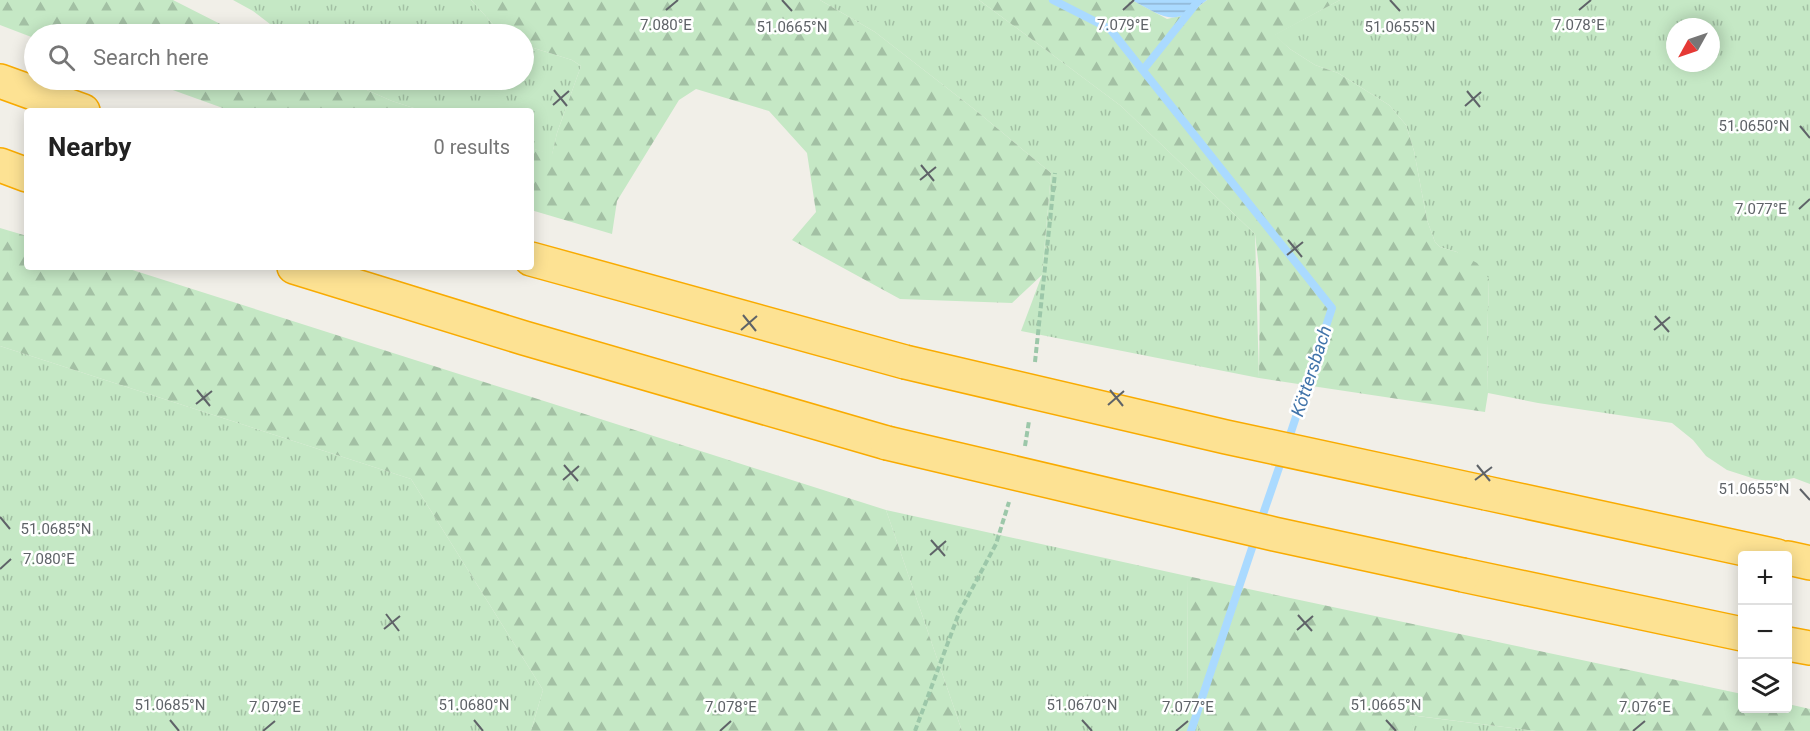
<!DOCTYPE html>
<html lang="en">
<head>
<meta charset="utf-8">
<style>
  body { margin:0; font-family:Roboto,sans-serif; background:#f2f2f2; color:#222 }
  .controls { position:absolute; right:18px; bottom:18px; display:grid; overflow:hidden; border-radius:6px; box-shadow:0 3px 15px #0003 }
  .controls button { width:54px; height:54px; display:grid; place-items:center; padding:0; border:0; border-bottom:2px solid #e0e0e0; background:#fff; color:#222; font:30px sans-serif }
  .compass { position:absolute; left:1666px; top:18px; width:54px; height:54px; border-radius:50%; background:#fff; box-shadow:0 3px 15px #0003; rotate:230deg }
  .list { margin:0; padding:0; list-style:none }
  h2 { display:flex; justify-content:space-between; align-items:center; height:78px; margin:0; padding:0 24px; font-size:26px }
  h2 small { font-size:20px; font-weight:400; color:#767676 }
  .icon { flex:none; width:33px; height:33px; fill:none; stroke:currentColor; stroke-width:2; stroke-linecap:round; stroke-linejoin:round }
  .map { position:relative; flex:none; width:1810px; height:731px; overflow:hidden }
  .search { position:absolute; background:#fff; box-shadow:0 3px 15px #0003; left:24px; top:24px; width:510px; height:66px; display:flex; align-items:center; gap:15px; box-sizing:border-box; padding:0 21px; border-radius:33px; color:#767676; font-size:22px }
  .panel { position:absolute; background:#fff; box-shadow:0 3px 15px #0003; left:24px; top:108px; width:510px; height:162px; border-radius:6px }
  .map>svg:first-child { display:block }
  .grass { fill:url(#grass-tufts); fill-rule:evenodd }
  .forest { fill:url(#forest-firs) }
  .water { fill:url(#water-rules) }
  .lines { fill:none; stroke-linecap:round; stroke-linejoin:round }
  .stream { stroke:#aadaff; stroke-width:8 }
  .highway-casing { stroke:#f9ab00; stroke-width:36 }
  .path { stroke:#9cc7a9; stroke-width:4; stroke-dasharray:6 3; stroke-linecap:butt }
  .highway { stroke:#fde293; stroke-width:33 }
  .highway-bridge-casing { stroke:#f9ab00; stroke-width:36; stroke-linecap:butt }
  .highway-bridge { stroke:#fde293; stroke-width:33 }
  .ticks { fill:none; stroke:#5f6368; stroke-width:2 }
  .labels { text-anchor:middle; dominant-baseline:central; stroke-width:5; stroke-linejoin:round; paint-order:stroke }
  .water-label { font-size:18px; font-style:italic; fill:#4174aa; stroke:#fff }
  .ticks-label { font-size:15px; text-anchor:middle; fill:#5f6368; stroke:#fff; stroke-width:5; stroke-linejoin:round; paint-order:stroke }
</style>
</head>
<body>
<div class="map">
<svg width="1810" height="731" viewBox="0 0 1810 731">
  <defs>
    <pattern id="grass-tufts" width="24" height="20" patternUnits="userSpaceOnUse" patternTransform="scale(1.5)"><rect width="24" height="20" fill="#c5e8c5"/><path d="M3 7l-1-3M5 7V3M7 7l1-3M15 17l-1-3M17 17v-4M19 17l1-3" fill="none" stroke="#a3c0a4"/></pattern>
    <pattern id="forest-firs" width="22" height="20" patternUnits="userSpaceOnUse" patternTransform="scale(1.5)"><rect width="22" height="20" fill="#c5e8c5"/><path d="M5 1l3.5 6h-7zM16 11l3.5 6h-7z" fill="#a3c0a4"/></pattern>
    <pattern id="water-rules" width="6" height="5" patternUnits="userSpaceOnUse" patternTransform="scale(1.5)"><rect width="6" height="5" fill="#aadaff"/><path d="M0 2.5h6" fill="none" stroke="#8eb4d2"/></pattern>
  </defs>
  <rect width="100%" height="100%" fill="#f1efe8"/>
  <!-- grass -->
  <path class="grass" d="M 233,0 L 471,0 L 502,34 L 283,34 L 253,11 Z
    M 820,0 L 979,0 L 1121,106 L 1255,234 L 1259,378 L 1021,331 L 1042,275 L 1051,173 L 974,109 L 875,32 Z
    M 1340,0 L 1810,0 L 1810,484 L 1794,478 L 1775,482 L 1755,479 L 1727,470 L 1706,456 L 1693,440 L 1672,423 L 1538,403 L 1488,393 L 1487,343 L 1489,279 L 1457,252 L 1440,247 L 1435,242 L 1427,220 L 1414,151 L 1406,125 L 1389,105 L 1338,73 L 1315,65 L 1290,49 L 1274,35 ZM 1675,27 L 1711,27 L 1711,63 L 1675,63 Z
    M 524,45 L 572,60 L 581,66 L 557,133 L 552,155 L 531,148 L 531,111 L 423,111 L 392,101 L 344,80 L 524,80 Z
    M 0,346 L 411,479 L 543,690 L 531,731 L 0,731 Z
    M 886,510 L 1187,576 L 1188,706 L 1200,731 L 962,731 Z
    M 1409,715 L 1536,731 L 1414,731 Z"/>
  <!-- forest -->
  <path class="forest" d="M 0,0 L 173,0 L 240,34 L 34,34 L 34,38 L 0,25 Z
    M 471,0 L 820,0 L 875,32 L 974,109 L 1051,173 L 1042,275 L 1012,303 L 900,299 L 792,240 L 816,212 L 807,153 L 769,111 L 696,89 L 679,100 L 617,201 L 612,234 L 531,210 L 531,148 L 552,154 L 557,133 L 581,66 L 572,60 L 524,45 L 524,34 L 502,34 Z
    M 979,0 L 1132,0 L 1167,19 L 1189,14 L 1207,0 L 1340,0 L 1275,35 L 1290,49 L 1315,65 L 1338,73 L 1389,105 L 1406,125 L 1414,151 L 1427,220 L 1435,242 L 1440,247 L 1457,252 L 1477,263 L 1489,279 L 1487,343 L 1488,393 L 1485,412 L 1259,378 L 1260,277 L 1255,234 L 1121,106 Z
    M 145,80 L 344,80 L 392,101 L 423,111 L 231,111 Z
    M 0,228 L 27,236 L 27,267 L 123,267 L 886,510 L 962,731 L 531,731 L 543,690 L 411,479 L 0,346 Z
    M 1187,576 L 1742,694 L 1742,708 L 1788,708 L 1788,704 L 1810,709 L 1810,731 L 1536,731 L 1410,715 L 1414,731 L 1200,731 L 1188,706 Z"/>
  <!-- water -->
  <path class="water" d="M 1132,0 L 1207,0 C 1172,27 1167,19 1132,0 Z"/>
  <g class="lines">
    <!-- stream -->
    <path class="stream" d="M 1053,0 L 1110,29 L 1332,308 L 1287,444
      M 1143,70 L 1199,0
      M 1260,523 L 1283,456
      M 1191,731 L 1256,536"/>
    <!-- highway casing -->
    <g class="highway-casing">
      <path id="highway" d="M 0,81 L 83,111
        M 0,165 L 27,175
        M 531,259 L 905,362
        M 294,267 L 524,338 L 887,443
        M 1486,493 L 1777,556
        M 1788,558 L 1810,563
        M 1463,575 L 1742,634
        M 1788,644 L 1810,648"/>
    </g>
    <!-- path -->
    <path class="path" d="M 1035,362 L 1055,173
      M 1025,446 L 1029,421
      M 915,731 L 959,613 L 996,544 L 1009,502"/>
    <!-- highway -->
    <use href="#highway" class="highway"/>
    <!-- highway-bridge casing -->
    <g class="highway-bridge-casing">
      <path id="highway-bridge" d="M 905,362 L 1226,437 L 1486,493
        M 887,443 L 1274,534 L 1463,575"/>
    </g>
    <!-- highway-bridge -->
    <use href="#highway-bridge" class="highway-bridge"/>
  </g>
  <!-- ticks -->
  <path class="ticks" d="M 782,0 L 792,11M 1390,0 L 1400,11M 666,10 L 678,0M 1123,10 L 1134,0M 1579,10 L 1591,0M 554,90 L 567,106M 1467,91 L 1480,107M 553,105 L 569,91M 1465,106 L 1481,92M 1800,126 L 1810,138M 921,165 L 934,181M 920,180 L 936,167M 1799,209 L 1810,199M 1288,240 L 1302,257M 1287,255 L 1303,242M 743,315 L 756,331M 1655,316 L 1669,332M 741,330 L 757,316M 1654,330 L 1670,317M 197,390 L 210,406M 1110,390 L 1123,406M 196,404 L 212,391M 1108,405 L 1124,391M 564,465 L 578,481M 1477,465 L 1490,481M 563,480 L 579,466M 1475,480 L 1492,467M 1800,489 L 1810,500M 0,517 L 10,529M 931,540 L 945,556M 930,555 L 946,541M 0,569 L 11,559M 386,614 L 399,631M 1298,615 L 1312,631M 384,629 L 400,616M 1297,630 L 1313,616M 170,720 L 179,731M 474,720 L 483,731M 1082,720 L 1092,731M 1386,720 L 1396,731M 263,731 L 275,721M 720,731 L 731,721M 1176,731 L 1188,721M 1633,731 L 1645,721"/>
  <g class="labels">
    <!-- water labels -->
    <g class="water-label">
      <text transform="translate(1311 371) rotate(-72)">Köttersbach</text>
    </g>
  </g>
  <g class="ticks-label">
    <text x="1579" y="30">7.078°E</text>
    <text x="666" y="30">7.080°E</text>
    <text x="1123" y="30">7.079°E</text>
    <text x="792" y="32">51.0665°N</text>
    <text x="1400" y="32">51.0655°N</text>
    <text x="1754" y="131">51.0650°N</text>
    <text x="1761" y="214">7.077°E</text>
    <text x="1754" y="494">51.0655°N</text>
    <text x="56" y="534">51.0685°N</text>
    <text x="49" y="564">7.080°E</text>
    <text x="170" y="710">51.0685°N</text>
    <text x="474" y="710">51.0680°N</text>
    <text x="1082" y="710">51.0670°N</text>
    <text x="1386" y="710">51.0665°N</text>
    <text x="275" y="712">7.079°E</text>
    <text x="731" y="712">7.078°E</text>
    <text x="1188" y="712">7.077°E</text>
    <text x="1645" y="712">7.076°E</text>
  </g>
</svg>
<div class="controls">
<button>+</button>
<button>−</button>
<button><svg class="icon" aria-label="layers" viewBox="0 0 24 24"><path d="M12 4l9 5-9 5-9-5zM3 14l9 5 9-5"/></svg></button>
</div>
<svg class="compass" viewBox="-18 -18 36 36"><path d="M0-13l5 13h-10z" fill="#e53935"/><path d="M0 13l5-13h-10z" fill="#767676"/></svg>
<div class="search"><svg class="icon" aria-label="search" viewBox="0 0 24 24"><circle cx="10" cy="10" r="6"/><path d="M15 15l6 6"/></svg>Search here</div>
<section class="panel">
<h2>Nearby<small>0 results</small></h2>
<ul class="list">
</ul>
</section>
</div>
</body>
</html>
